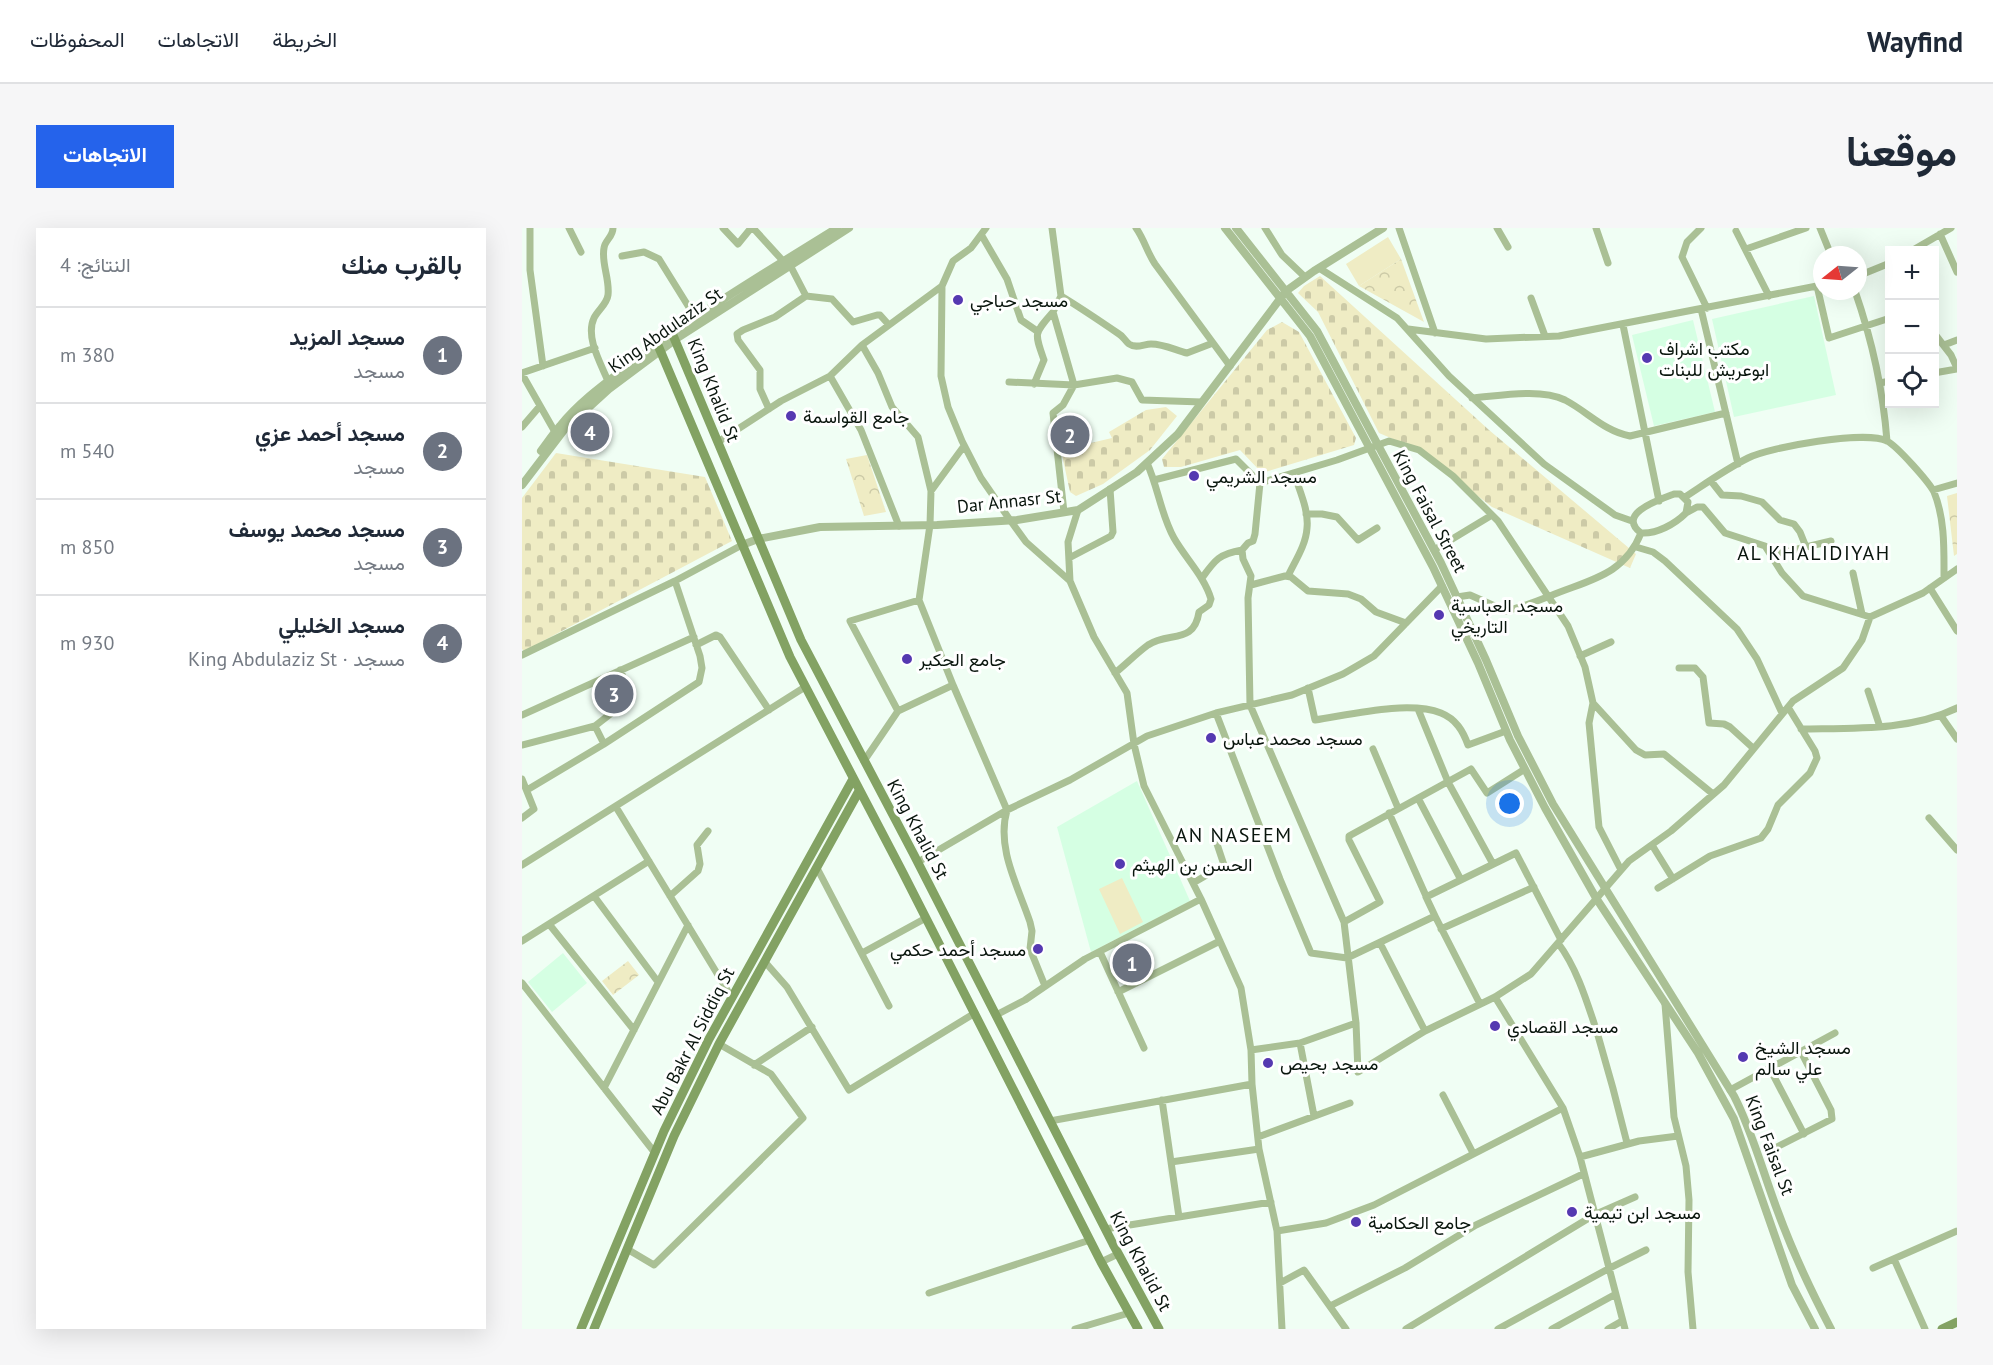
<!DOCTYPE html>
<html lang="ar">
<head>
<meta charset="utf-8">
<style>
  body { margin:0; font-family:"PT Sans",Vazirmatn,sans-serif; background:#f6f6f7; color:#1f2937; direction:rtl }
  .controls { position:absolute; right:18px; top:18px; display:grid; overflow:hidden; border-radius:0px; box-shadow:0 6px 24px #0002 }
  .controls button { width:54px; height:54px; display:grid; place-items:center; padding:0; border:0; border-bottom:2px solid #e0e1e3; background:#fff; color:#1f2937; font:30px sans-serif }
  .compass { position:absolute; left:1291px; top:18px; width:54px; height:54px; border-radius:50%; background:#fff; box-shadow:0 6px 24px #0002; rotate:253deg }
  .you { position:absolute; left:988px; top:576px; width:21px; height:21px; margin:-15px; border:4px solid #fff; border-radius:50%; background:#1a73e8; box-shadow:0 0 0 9px #1a73e833 }
  .badge { display:grid; place-items:center; width:39px; height:39px; border-radius:50%; background:#2563eb; color:#fff; font-size:20px; font-weight:700 }
  .pin { position:absolute; translate:-50% -50%; border:3px solid #fff; box-shadow:0 2px 6px #0006 }
  .list { margin:0; padding:0; list-style:none }
  h2 { display:flex; justify-content:space-between; align-items:center; height:78px; margin:0; padding:0 24px; font-size:26px }
  h2 small { font-size:20px; font-weight:400; color:#747a83 }
  .list li { display:grid; grid-template-columns:39px 1fr auto; gap:18px; align-items:center; box-sizing:border-box; height:96px; padding:0 24px; border-top:2px solid #e0e1e3 }
  .list b { display:block; font-size:22px; white-space:nowrap }
  .list p { margin:0; font-size:20px; white-space:nowrap; color:#747a83 }
  .list em { font-size:20px; font-style:normal; color:#747a83 }
  .icon { flex:none; width:33px; height:33px; fill:none; stroke:currentColor; stroke-width:2; stroke-linecap:round; stroke-linejoin:round }
  .map { position:relative; flex:none; width:1435px; height:1101px; overflow:hidden; direction:ltr; border-radius:0px }
  header { display:flex; align-items:center; gap:36px; box-sizing:border-box; height:84px; padding:0 30px; background:#fff; border-bottom:2px solid #e0e1e3 }
  header strong { font-size:28px }
  nav { display:flex; gap:33px; margin-inline-start:auto; font-size:21px }
  .intro { display:flex; align-items:center; justify-content:space-between; box-sizing:border-box; height:144px; padding:0 36px }
  h1 { margin:0; font-size:42px }
  .button { padding:15px 27px; border-radius:0px; background:#2563eb; color:#fff; font-size:21px; font-weight:700 }
  main { display:flex; gap:36px; padding:0 36px }
  aside { flex:1; background:#fff; border-radius:0px; box-shadow:0 6px 24px #0002 }
  .map>svg:first-child { display:block }
  .built { fill:#d5ffe3 }
  .cemetery { fill:url(#cemetery-stones) }
  .park { fill:url(#park-crowns) }
  .pitch { fill:#efecc4 }
  .lines { fill:none; stroke-linecap:round; stroke-linejoin:round }
  .minor { stroke:#aac095; stroke-width:7 }
  .tertiary { stroke:#aac095; stroke-width:8 }
  .secondary { stroke:#83a263; stroke-width:9 }
  .poi-dot { fill:#5539b1; stroke:#fff; stroke-width:2 }
  .labels { text-anchor:middle; dominant-baseline:central; stroke-width:6; stroke-linejoin:round; paint-order:stroke }
  .poi-label { font-size:18px; fill:#09150d; stroke:#fff; text-anchor:start }
  .street-label { font-size:18px; fill:#09150d; stroke:#fff }
  .neighbourhood-label { font-size:20px; letter-spacing:1.5px; fill:#09150d; stroke:#fff }
</style>
</head>
<body>
<header>
<strong>Wayfind</strong>
<nav><a>الخريطة</a><a>الاتجاهات</a><a>المحفوظات</a></nav>
</header>
<div class="intro"><h1>موقعنا</h1><a class="button">الاتجاهات</a></div>
<main>
<div class="map">
<svg width="1435" height="1101" viewBox="0 0 1435 1101">
  <defs>
    <pattern id="cemetery-stones" width="16" height="16" patternUnits="userSpaceOnUse" patternTransform="scale(1.5)"><rect width="16" height="16" fill="#efecc4"/><path d="M2 7V4a2 2 0 0 1 4 0v3zM10 15v-3a2 2 0 0 1 4 0v3z" fill="#cccaa7"/></pattern>
    <pattern id="park-crowns" width="20" height="18" patternUnits="userSpaceOnUse" patternTransform="scale(1.5)"><rect width="20" height="18" fill="#efecc4"/><path d="M2 6a3 3 0 1 1 6 0M12 15a3 3 0 1 1 6 0" fill="none" stroke="#cccaa7"/></pattern>
  </defs>
  <rect width="100%" height="100%" fill="#f0fef4"/>
  <!-- built -->
  <path class="built" d="M 1292,68 L 1314,167 L 1212,189 L 1190,91 Z
    M 1171,92 L 1193,184 L 1132,198 L 1110,107 Z
    M 615,553 L 668,673 L 569,724 L 535,599 Z
    M 41,725 L 65,755 L 30,784 L 6,754 Z"/>
  <!-- cemetery -->
  <path class="cemetery" d="M 798,48 L 967,202 L 1114,326 L 1108,340 L 970,279 L 897,222 L 857,205 L 796,84 L 776,65 L 782,58 Z
    M 760,94 L 777,104 L 834,210 L 832,217 L 740,245 L 718,222 L 659,239 L 642,239 L 640,231 L 745,102 Z
    M 644,179 L 655,188 L 628,222 L 581,256 L 554,268 L 548,264 L 539,222 L 590,210 L 587,204 L 624,182 Z
    M 34,225 L 183,249 L 210,313 L 2,423 L 0,421 L 0,270 Z"/>
  <!-- park -->
  <path class="park" d="M 879,31 L 902,94 L 837,58 Z
    M 345,227 L 364,284 L 342,288 L 324,231 Z
    M 1435,265 L 1435,326 L 1432,328 L 1425,268 Z
    M 106,733 L 117,747 L 91,767 L 80,753 Z"/>
  <!-- pitch -->
  <path class="pitch" d="M 866,9 L 879,31 L 837,58 L 824,36 Z
    M 600,650 L 621,694 L 598,706 L 577,661 Z"/>
  <g class="lines">
    <!-- minor -->
    <path class="minor" d="M 8,0 L 8,42 L 21,138
      M 47,0 L 59,24
      M 201,0 L 216,16 L 229,0
      M 231,0 L 262,34
      M 464,0 L 449,20 L 431,33 L 420,58 L 419,148 L 426,179 L 440,213 L 459,250 L 488,292 L 504,314 L 548,353
      M 530,0 L 539,68 L 531,84 L 552,157 L 595,150 L 610,154 L 620,172 L 680,174
      M 614,0 C 622,11 625,24 633,36 L 708,138
      M 743,0 L 760,27 L 783,49
      M 877,0 L 913,105
      M 975,0 L 986,19
      M 1074,0 L 1086,35
      M 1179,0 L 1165,14 L 1160,29 L 1185,80
      M 1298,0 L 1309,27
      M 1214,3 L 1247,68
      M 1418,6 L 1435,44
      M 460,8 L 485,51 L 499,92 L 515,103
      M 1224,21 L 1284,0
      M 1391,22 L 1429,0
      M 100,28 L 122,24 L 137,31 L 173,89
      M 797,40 L 875,90 L 927,148 L 1022,236 L 1093,287 L 1110,293
      M 1336,48 L 1368,35
      M 1295,58 L 1307,110 L 1368,90
      M 1333,63 C 1350,112 1361,161 1365,213
      M 284,68 L 310,71 L 331,94 L 355,87 L 358,87 L 367,97
      M 539,68 C 559,80 578,93 597,106 C 601,108 603,113 607,116 C 614,121 622,116 629,116 C 642,116 653,122 665,125 L 691,115
      M 1009,70 L 1023,108
      M 1179,81 L 1216,236
      M 1101,97 L 1137,273
      M 886,101 L 964,111 L 1037,108 L 1300,57
      M 1412,105 L 1429,127 L 1435,140
      M 340,117 L 356,145 L 370,179 L 396,209 L 409,263
      M 1422,117 L 1435,112
      M 0,145 L 73,120
      M 1412,145 L 1435,141
      M 0,146 L 33,204
      M 308,148 L 339,202 L 377,298
      M 86,153 C 79,136 63,109 72,90 C 76,82 85,76 86,67 C 88,51 79,35 82,20 C 83,12 91,9 91,0
      M 487,154 L 552,157
      M 1358,155 L 1368,153
      M 512,156 L 522,132 C 512,104 512,106 531,84
      M 950,170 C 977,168 1018,160 1043,172 C 1066,184 1082,203 1108,208 L 1204,185
      M 247,181 L 238,161 L 238,142 L 216,112 L 215,106 L 221,102 L 253,89 L 284,68 L 268,37
      M 0,199 L 18,178
      M 196,214 L 259,173 L 308,148 L 340,117 L 420,58
      M 632,252 L 714,231 L 738,255 L 815,232 L 867,213 L 897,222 L 931,248 L 976,293 L 1046,398 L 1063,439 L 1071,475 L 1067,495 L 1077,599 L 1099,642
      M 1189,253 L 1200,267 L 1219,268 L 1240,274 L 1258,292 L 1272,296 L 1278,304 L 1284,319
      M 738,255 L 733,306 L 731,313 L 726,315 L 720,322 L 721,331 L 729,348 L 726,370 L 728,477 L 822,694 L 834,795 L 836,844 L 903,803 L 973,769 L 1009,746 L 1107,633 L 1149,603 L 1202,557 L 1271,473 L 1321,440 L 1340,412 L 1348,389 L 1401,365 L 1435,341
      M 1411,262 L 1435,255
      M 1152,266 L 1158,266 L 1166,274 L 1164,285 C 1153,296 1135,306 1119,305 C 1094,286 1136,272 1152,266 Z
      M 1163,269 C 1183,256 1204,241 1226,230 C 1248,219 1344,202 1365,213 C 1375,218 1407,254 1412,264 C 1423,291 1422,321 1422,350
      M 556,282 L 546,314 L 548,353 L 572,409 L 605,465 L 612,516 L 622,558 L 679,671 L 719,760 L 729,822 L 730,856 L 737,921 L 755,1003 L 760,1101
      M 542,284 L 531,185 L 541,177 L 552,157
      M 1164,285 L 1175,279 L 1181,279 L 1203,305 L 1243,318 L 1260,345 L 1281,368 L 1348,389
      M 784,286 L 800,286 L 815,289 L 836,312 L 855,300
      M 1114,319 L 1131,324 L 1143,333 L 1215,401 L 1235,431 L 1260,485
      M 912,322 L 970,287
      M 1250,327 L 1309,313
      M 547,330 L 589,308 L 591,304 L 588,261
      M 1331,345 L 1340,386
      M 766,348 C 773,333 784,317 785,300 C 787,282 777,262 772,245
      M 680,350 C 693,332 697,326 720,322
      M 729,357 L 763,348 L 769,349 L 786,363 L 826,366 L 839,371 L 854,384 L 884,395
      M 1408,360 L 1435,403
      M 935,369 L 948,367 L 984,383 C 999,379 1013,374 1028,368 C 1066,352 1102,348 1119,305
      M 397,372 L 408,297 L 409,263 L 442,218
      M 174,417 L 194,407 L 198,409 L 247,482
      M 0,427 L 153,353 L 220,317
      M 1058,428 L 1089,414
      M 1157,440 L 1173,440 L 1181,449 L 1187,495 L 1202,496 L 1208,499 L 1231,520
      M 593,445 C 604,436 615,425 626,417 C 647,403 672,417 677,384 L 687,377 L 689,371 C 682,348 664,331 652,310 C 639,287 636,259 625,235
      M 431,457 L 485,582 C 474,620 496,658 508,694 L 510,703 L 508,721 L 523,758
      M 786,460 L 793,492 C 827,487 886,472 919,485 C 934,491 941,503 946,517 L 984,503
      M 1346,463 L 1358,499
      M 1071,475 L 1114,522 L 1123,527 L 1142,526 L 1191,566
      M 896,481 L 926,554 L 971,636
      M 694,485 L 758,651 L 789,725 L 825,730 L 913,688 L 958,776
      M 0,487 L 172,409
      M 1419,488 L 1435,511
      M 73,498 L 82,516
      M 1279,501 C 1331,500 1388,503 1435,480
      M 0,517 L 73,498 L 110,469 L 98,442
      M 851,521 L 876,580
      M 342,533 L 376,483 L 431,457 L 397,372 L 328,393 L 376,483
      M 0,551 L 12,581 L 0,590
      M 5,562 L 82,516 L 177,454 L 180,440 L 178,428 L 153,353
      M 896,570 L 939,652
      M 94,579 L 210,770
      M 867,585 L 904,668
      M 1407,590 L 1435,622
      M 1130,617 L 1151,651
      M 396,634 L 485,582 L 548,552 L 625,508 L 694,485 L 770,467 L 821,446 L 852,428 L 920,358
      M 0,637 L 283,459
      M 295,640 L 367,778
      M 671,655 L 702,637 L 694,613
      M 1136,660 L 1188,628 L 1239,610 L 1246,601 L 1256,577 L 1288,545 L 1295,530 L 1293,523 L 1266,479
      M 72,668 L 136,754
      M 148,668 L 176,643 L 178,636 L 175,617 L 186,603
      M 913,688 L 904,669 L 994,625 L 1039,712
      M 822,694 L 858,674 L 827,612 L 827,608 L 949,541 L 965,565 L 1003,541
      M 27,696 L 112,802
      M 919,701 L 1012,659
      M 0,713 L 127,633
      M 858,715 L 903,803
      M 1036,715 C 1055,740 1065,774 1075,804 C 1086,841 1096,878 1105,915
      M 578,724 L 622,820
      M 340,725 L 404,690
      M 243,734 L 265,759 L 327,862 L 453,785
      M 0,755 L 133,925
      M 596,764 L 698,713
      M 973,769 L 1041,880 L 1058,929 L 1103,1101
      M 1143,776 L 1152,889 L 1164,938 L 1167,972 L 1166,1044 L 1171,1101
      M 474,787 L 503,772 L 563,731 L 679,671
      M 778,815 L 792,888
      M 729,822 L 778,815 L 834,795
      M 232,837 L 290,799
      M 1248,841 L 1282,906
      M 82,860 L 166,697
      M 1208,862 L 1313,805
      M 921,867 L 951,925
      M 640,872 L 657,989
      M 528,893 L 730,856
      M 736,909 L 828,875
      M 1247,923 L 1310,891 L 1309,882 L 1279,824
      M 1058,929 L 1117,913 L 1156,908
      M 649,934 L 737,921
      M 583,1001 L 749,974
      M 755,1003 L 804,995 L 852,977 L 1041,880
      M 105,1021 L 132,1037 L 281,890 L 249,846 L 197,816
      M 1372,1031 L 1403,1101
      M 579,1034 L 596,1026
      M 1351,1040 L 1435,1003
      M 758,1055 L 782,1042 L 824,1101
      M 407,1065 L 568,1012
      M 808,1078 L 883,1040 L 954,997 L 1061,946
      M 553,1101 L 607,1085
      M 884,1101 L 1072,987 L 1113,969
      M 976,1101 L 1086,1041 L 1124,1022
      M 1030,1101 L 1092,1067
      M 1086,1101 L 1100,1093"/>
    <!-- tertiary -->
    <path class="tertiary" d="M 703,0 L 788,108 L 911,339 L 956,435 L 988,512 L 1023,580 L 1074,670 L 1176,825 L 1212,891 L 1270,1057 L 1293,1101
      M 714,0 L 795,103 L 919,335 L 964,432 L 996,508 L 1031,576 L 1212,868 C 1231,905 1241,945 1256,984 C 1271,1025 1289,1063 1309,1101
      M 19,223 C 25,215 31,206 38,198 C 58,173 85,154 110,135 C 175,85 246,43 315,0
      M 0,257 L 42,202 L 87,161 L 154,111 L 327,0
      M 220,317 L 236,311 L 298,299 L 415,297 L 495,292 L 556,282 L 615,244 L 656,206 L 764,63 L 792,43 L 861,0"/>
    <!-- secondary -->
    <path class="secondary" d="M 150,105 L 279,412 L 391,625 L 591,1016 L 637,1101
      M 135,115 L 268,429 L 380,643 L 579,1034 L 616,1101
      M 59,1101 L 142,903 L 187,811 L 331,551
      M 72,1101 L 152,908 L 197,816 L 337,563
      M 1420,1101 L 1435,1094"/>
  </g>
  <!-- markers -->
  <g class="poi-dot">
    <circle cx="436" cy="72" r="6"/>
    <circle cx="1125" cy="130" r="6"/>
    <circle cx="269" cy="188" r="6"/>
    <circle cx="672" cy="248" r="6"/>
    <circle cx="917" cy="387" r="6"/>
    <circle cx="385" cy="431" r="6"/>
    <circle cx="689" cy="510" r="6"/>
    <circle cx="598" cy="636" r="6"/>
    <circle cx="516" cy="721" r="6"/>
    <circle cx="973" cy="798" r="6"/>
    <circle cx="1221" cy="829" r="6"/>
    <circle cx="746" cy="835" r="6"/>
    <circle cx="1050" cy="984" r="6"/>
    <circle cx="834" cy="994" r="6"/>
  </g>
  <g class="labels">
    <!-- poi labels -->
    <g class="poi-label">
      <text x="448" y="72">مسجد حباجي</text>
      <text x="1137" y="120">مكتب اشراف<tspan x="1137" dy="21">ابوعريش للبنات</tspan></text>
      <text x="281" y="188">جامع القواسمة</text>
      <text x="684" y="248">مسجد الشريمي</text>
      <text x="929" y="377">مسجد العباسية<tspan x="929" dy="21">التاريخي</tspan></text>
      <text x="397" y="431">جامع الحكير</text>
      <text x="701" y="510">مسجد محمد عباس</text>
      <text x="610" y="636">الحسن بن الهيثم</text>
      <text x="504" y="721" text-anchor="end">مسجد أحمد حكمي</text>
      <text x="985" y="798">مسجد القصادي</text>
      <text x="1233" y="819">مسجد الشيخ<tspan x="1233" dy="21">علي سالم</tspan></text>
      <text x="758" y="835">مسجد بحيص</text>
      <text x="1062" y="984">مسجد ابن تيمية</text>
      <text x="846" y="994">جامع الحكامية</text>
    </g>
    <!-- street labels -->
    <g class="street-label">
      <text transform="translate(143 102) rotate(-35)">King Abdulaziz St</text>
      <text transform="translate(192 162) rotate(68)">King Khalid St</text>
      <text transform="translate(487 273) rotate(-6)">Dar Annasr St</text>
      <text transform="translate(908 283) rotate(62)">King Faisal Street</text>
      <text transform="translate(396 601) rotate(62)">King Khalid St</text>
      <text transform="translate(170 813) rotate(-63)">Abu Bakr Al Siddiq St</text>
      <text transform="translate(1248 917) rotate(69)">King Faisal St</text>
      <text transform="translate(619 1033) rotate(62)">King Khalid St</text>
    </g>
    <!-- neighbourhood labels -->
    <g class="neighbourhood-label">
      <text x="1292" y="325">AL KHALIDIYAH</text>
      <text x="712" y="607">AN NASEEM</text>
    </g>
  </g>
</svg>
<div class="controls">
<button>+</button>
<button>−</button>
<button><svg class="icon" aria-label="locate" viewBox="0 0 24 24"><circle cx="12" cy="12" r="6"/><path d="M12 2v4M12 18v4M2 12h4M18 12h4"/></svg></button>
</div>
<svg class="compass" viewBox="-18 -18 36 36"><path d="M0-13l5 13h-10z" fill="#e53935"/><path d="M0 13l5-13h-10z" fill="#747a83"/></svg>
<div class="you"></div>
<div class="pin badge" style="left:610px;top:735px;background:#6b7280">1</div>
<div class="pin badge" style="left:548px;top:207px;background:#6b7280">2</div>
<div class="pin badge" style="left:92px;top:466px;background:#6b7280">3</div>
<div class="pin badge" style="left:68px;top:204px;background:#6b7280">4</div>
</div>
<aside>
<h2>بالقرب منك<small>النتائج: 4</small></h2>
<ul class="list">
<li><span class="badge" style="background:#6b7280">1</span><div><b>مسجد المزيد</b><p>مسجد</p></div><em>380 m</em></li>
<li><span class="badge" style="background:#6b7280">2</span><div><b>مسجد أحمد عزي</b><p>مسجد</p></div><em>540 m</em></li>
<li><span class="badge" style="background:#6b7280">3</span><div><b>مسجد محمد يوسف</b><p>مسجد</p></div><em>850 m</em></li>
<li><span class="badge" style="background:#6b7280">4</span><div><b>مسجد الخليلي</b><p>مسجد · King Abdulaziz St</p></div><em>930 m</em></li>
</ul>
</aside>
</main>
</body>
</html>
